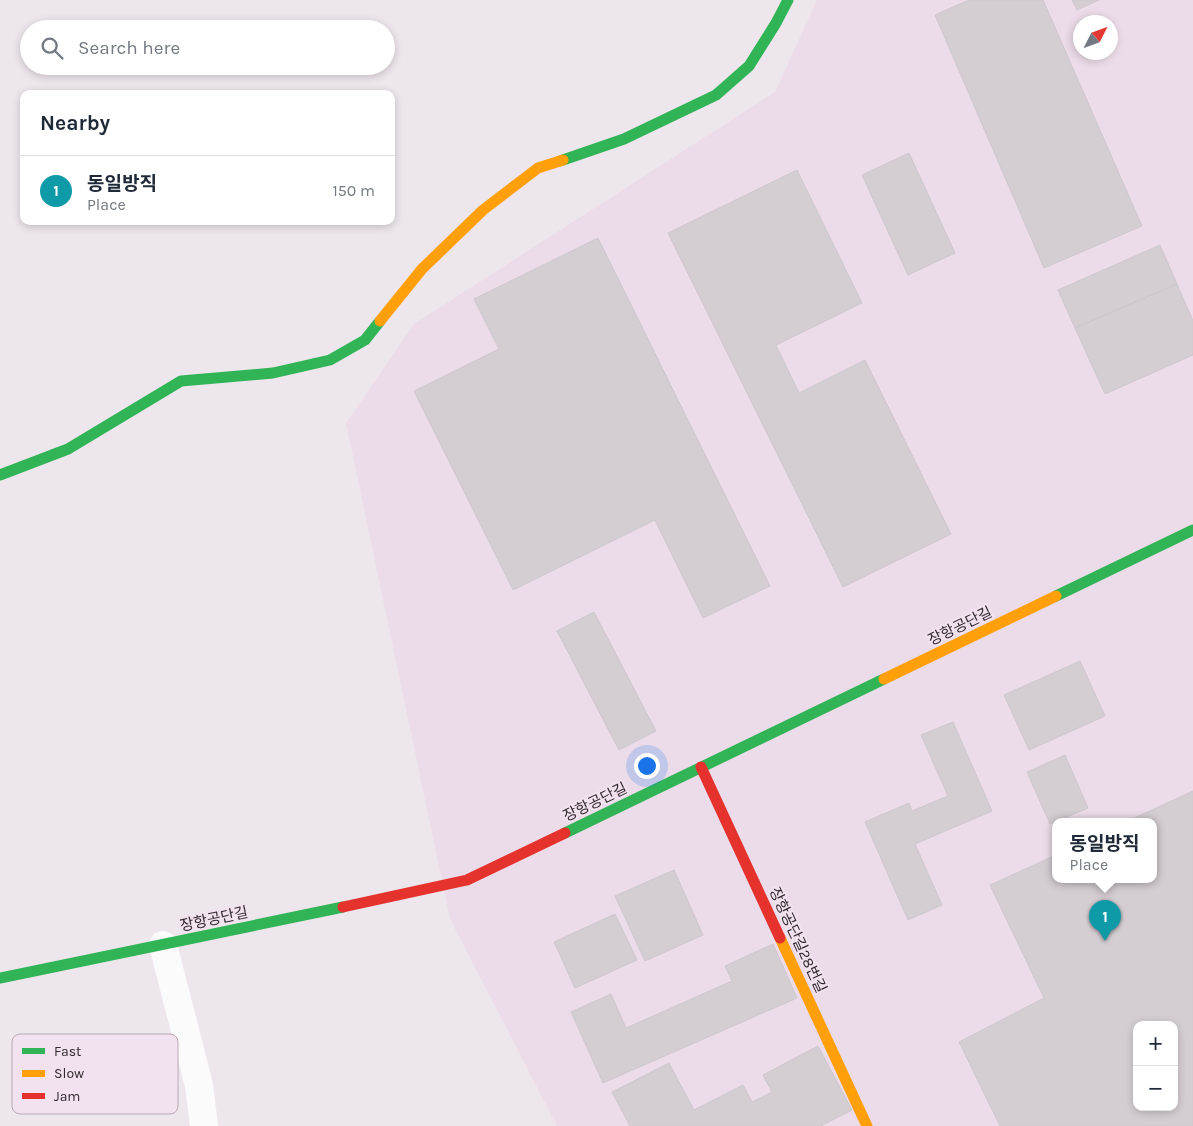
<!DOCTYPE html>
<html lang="en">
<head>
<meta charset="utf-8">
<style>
  body { margin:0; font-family:Karla,"Noto Sans KR",sans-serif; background:#f2f2f3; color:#1f2937 }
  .controls { position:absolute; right:15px; bottom:15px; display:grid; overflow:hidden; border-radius:10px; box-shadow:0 2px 8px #0003 }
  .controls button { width:45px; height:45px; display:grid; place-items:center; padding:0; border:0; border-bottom:1px solid #e0e1e3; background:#fff; color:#1f2937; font:25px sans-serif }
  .compass { position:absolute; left:1073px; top:15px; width:45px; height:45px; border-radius:50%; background:#fff; box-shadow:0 2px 8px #0003; rotate:48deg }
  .you { position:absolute; left:646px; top:765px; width:18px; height:18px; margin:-12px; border:4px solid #fff; border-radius:50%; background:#1a73e8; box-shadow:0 0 0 8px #1a73e833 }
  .badge { display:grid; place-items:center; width:32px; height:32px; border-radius:50%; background:#111827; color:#fff; font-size:16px; font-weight:700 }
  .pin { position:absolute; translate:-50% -41px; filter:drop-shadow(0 1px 2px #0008) }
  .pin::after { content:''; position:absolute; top:26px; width:18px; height:15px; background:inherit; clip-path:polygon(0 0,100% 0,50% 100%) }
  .popup { position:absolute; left:1052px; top:818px; width:105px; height:65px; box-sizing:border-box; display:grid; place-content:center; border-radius:10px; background:#fff; filter:drop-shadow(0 1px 4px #0005); font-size:16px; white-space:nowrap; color:#747a83 }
  .popup b { font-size:19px; color:#1f2937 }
  .popup::after { content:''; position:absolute; left:50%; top:100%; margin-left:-10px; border:10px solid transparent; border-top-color:#fff }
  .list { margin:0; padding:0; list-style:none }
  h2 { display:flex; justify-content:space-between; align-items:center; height:65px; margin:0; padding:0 20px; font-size:21px }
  h2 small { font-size:16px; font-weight:400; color:#747a83 }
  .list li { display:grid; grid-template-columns:32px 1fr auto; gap:15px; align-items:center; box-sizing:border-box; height:70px; padding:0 20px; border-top:1px solid #e0e1e3 }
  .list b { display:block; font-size:19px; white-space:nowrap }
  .list p { margin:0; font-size:16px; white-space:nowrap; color:#747a83 }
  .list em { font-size:16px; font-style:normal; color:#747a83 }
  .icon { flex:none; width:28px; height:28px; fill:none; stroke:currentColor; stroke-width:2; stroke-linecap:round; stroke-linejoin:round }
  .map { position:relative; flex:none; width:1193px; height:1126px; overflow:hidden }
  .search { position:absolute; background:#fff; box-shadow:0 2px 8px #0003; left:20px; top:20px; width:375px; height:55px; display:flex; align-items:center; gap:12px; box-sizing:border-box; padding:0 18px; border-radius:28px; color:#747a83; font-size:19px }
  .panel { position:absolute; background:#fff; box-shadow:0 2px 8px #0003; left:20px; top:90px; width:375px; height:135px; border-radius:10px }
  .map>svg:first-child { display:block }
  .built { fill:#ecdce9; fill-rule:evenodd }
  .building { fill:#d4cdd2; stroke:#cec7cd; fill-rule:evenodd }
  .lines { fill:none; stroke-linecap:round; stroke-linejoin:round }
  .street { stroke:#fcfbfc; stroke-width:28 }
  .fast { stroke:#30b455; stroke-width:11 }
  .slow { stroke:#ff9f0a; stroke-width:11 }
  .jam { stroke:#e5322d; stroke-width:11 }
  .labels { text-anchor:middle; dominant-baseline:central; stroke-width:4; stroke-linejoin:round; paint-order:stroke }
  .street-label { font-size:15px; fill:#30292e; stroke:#f2e2ef }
  .key { fill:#f2e2ef; stroke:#b8aab5; stroke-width:1 }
  .key-label { font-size:14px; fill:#30292e }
</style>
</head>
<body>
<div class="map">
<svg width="1193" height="1126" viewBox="0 0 1193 1126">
  <rect width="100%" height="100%" fill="#eee6ed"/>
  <!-- built -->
  <path class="built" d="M 817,0 L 1193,0 L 1193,1126 L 557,1126 L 450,919 L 346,423 L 414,324 L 775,92 ZM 1080,22 L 1110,22 L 1110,52 L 1080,52 ZM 1056,822 L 1154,822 L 1154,880 L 1056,880 ZM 1137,1025 L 1174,1025 L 1174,1107 L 1137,1107 Z"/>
  <!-- building -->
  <path class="building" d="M 969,0 L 1043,0 L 1142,226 L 1044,268 L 935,15 Z
    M 1072,0 L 1099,0 L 1077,10 Z
    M 909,153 L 955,253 L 908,275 L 862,175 Z
    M 797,170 L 862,303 L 776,345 L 799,393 L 865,360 L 951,534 L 843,587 L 668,233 Z
    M 598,238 L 770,586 L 703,618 L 655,520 L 513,590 L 414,391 L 499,349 L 474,299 Z
    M 1160,245 L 1177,284 L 1075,328 L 1058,290 Z
    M 1177,284 L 1193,321 L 1193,355 L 1105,394 L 1075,328 Z
    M 594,612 L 656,731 L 619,750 L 557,631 Z
    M 1080,661 L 1105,716 L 1029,750 L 1004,695 Z
    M 953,722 L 992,811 L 915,844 L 942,905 L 908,920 L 865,822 L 909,803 L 912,811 L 948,796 L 921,735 Z
    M 1065,755 L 1088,808 L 1050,824 L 1027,772 Z
    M 1193,791 L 1193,1126 L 1000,1126 L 959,1042 L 1044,998 L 990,885 L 1056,855 L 1056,880 L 1154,880 L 1154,822 L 1126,822 ZM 1137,1025 L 1174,1025 L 1174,1107 L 1137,1107 Z
    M 674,870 L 703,935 L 645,961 L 615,896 Z
    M 615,914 L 637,960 L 575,988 L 554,942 Z
    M 773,944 L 797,998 L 603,1083 L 571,1012 L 611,994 L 626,1028 L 732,981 L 725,966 Z
    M 818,1046 L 852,1110 L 821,1126 L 630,1126 L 612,1092 L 669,1063 L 694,1110 L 743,1085 L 752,1102 L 772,1092 L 763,1075 Z"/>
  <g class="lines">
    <!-- street -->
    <path class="street" d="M 163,945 L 199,1085 L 204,1126"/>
    <!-- fast -->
    <path class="fast" d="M 563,160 L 624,139 L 716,95 L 749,66 L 776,23 L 788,0
      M 0,475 L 68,449 L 181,381 L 273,373 L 330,360 L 365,340 L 380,321
      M 1056,596 L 1193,530
      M 565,833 L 884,679
      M 0,978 L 343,907"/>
    <!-- slow -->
    <path class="slow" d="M 380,321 L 422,269 L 483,210 L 538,168 L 563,160
      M 884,679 L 1056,596
      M 780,938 L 867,1126"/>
    <!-- jam -->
    <path class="jam" d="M 701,767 L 780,938
      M 343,907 L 467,880 L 565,833"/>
  </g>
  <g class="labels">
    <!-- street labels -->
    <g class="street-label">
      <text transform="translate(960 626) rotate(-26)">장항공단길</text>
      <text transform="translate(595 802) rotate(-26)">장항공단길</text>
      <text transform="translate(214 919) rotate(-12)">장항공단길</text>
      <text transform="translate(798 940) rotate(65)">장항공단길28번길</text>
    </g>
  </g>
  <!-- legend -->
  <rect x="12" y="1034" width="166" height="80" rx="8" class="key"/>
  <rect x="22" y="1048" width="23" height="6" fill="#30b455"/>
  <rect x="22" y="1070" width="23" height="7" fill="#ff9f0a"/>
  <rect x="22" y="1093" width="23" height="6" fill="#e5322d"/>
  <g class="key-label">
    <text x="54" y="1056">Fast</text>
    <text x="54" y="1078">Slow</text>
    <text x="54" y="1101">Jam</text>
  </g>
</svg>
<div class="controls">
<button>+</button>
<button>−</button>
</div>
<svg class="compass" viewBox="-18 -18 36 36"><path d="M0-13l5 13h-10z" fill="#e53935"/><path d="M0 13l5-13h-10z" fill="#747a83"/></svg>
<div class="you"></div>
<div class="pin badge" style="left:1105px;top:941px;background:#0f9aa8">1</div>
<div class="popup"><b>동일방직</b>Place</div>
<div class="search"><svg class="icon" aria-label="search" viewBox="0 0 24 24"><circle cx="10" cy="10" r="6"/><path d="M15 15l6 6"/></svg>Search here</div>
<section class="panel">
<h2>Nearby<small></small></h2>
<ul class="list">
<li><span class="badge" style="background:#0f9aa8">1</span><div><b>동일방직</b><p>Place</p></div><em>150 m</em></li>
</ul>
</section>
</div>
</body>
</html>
